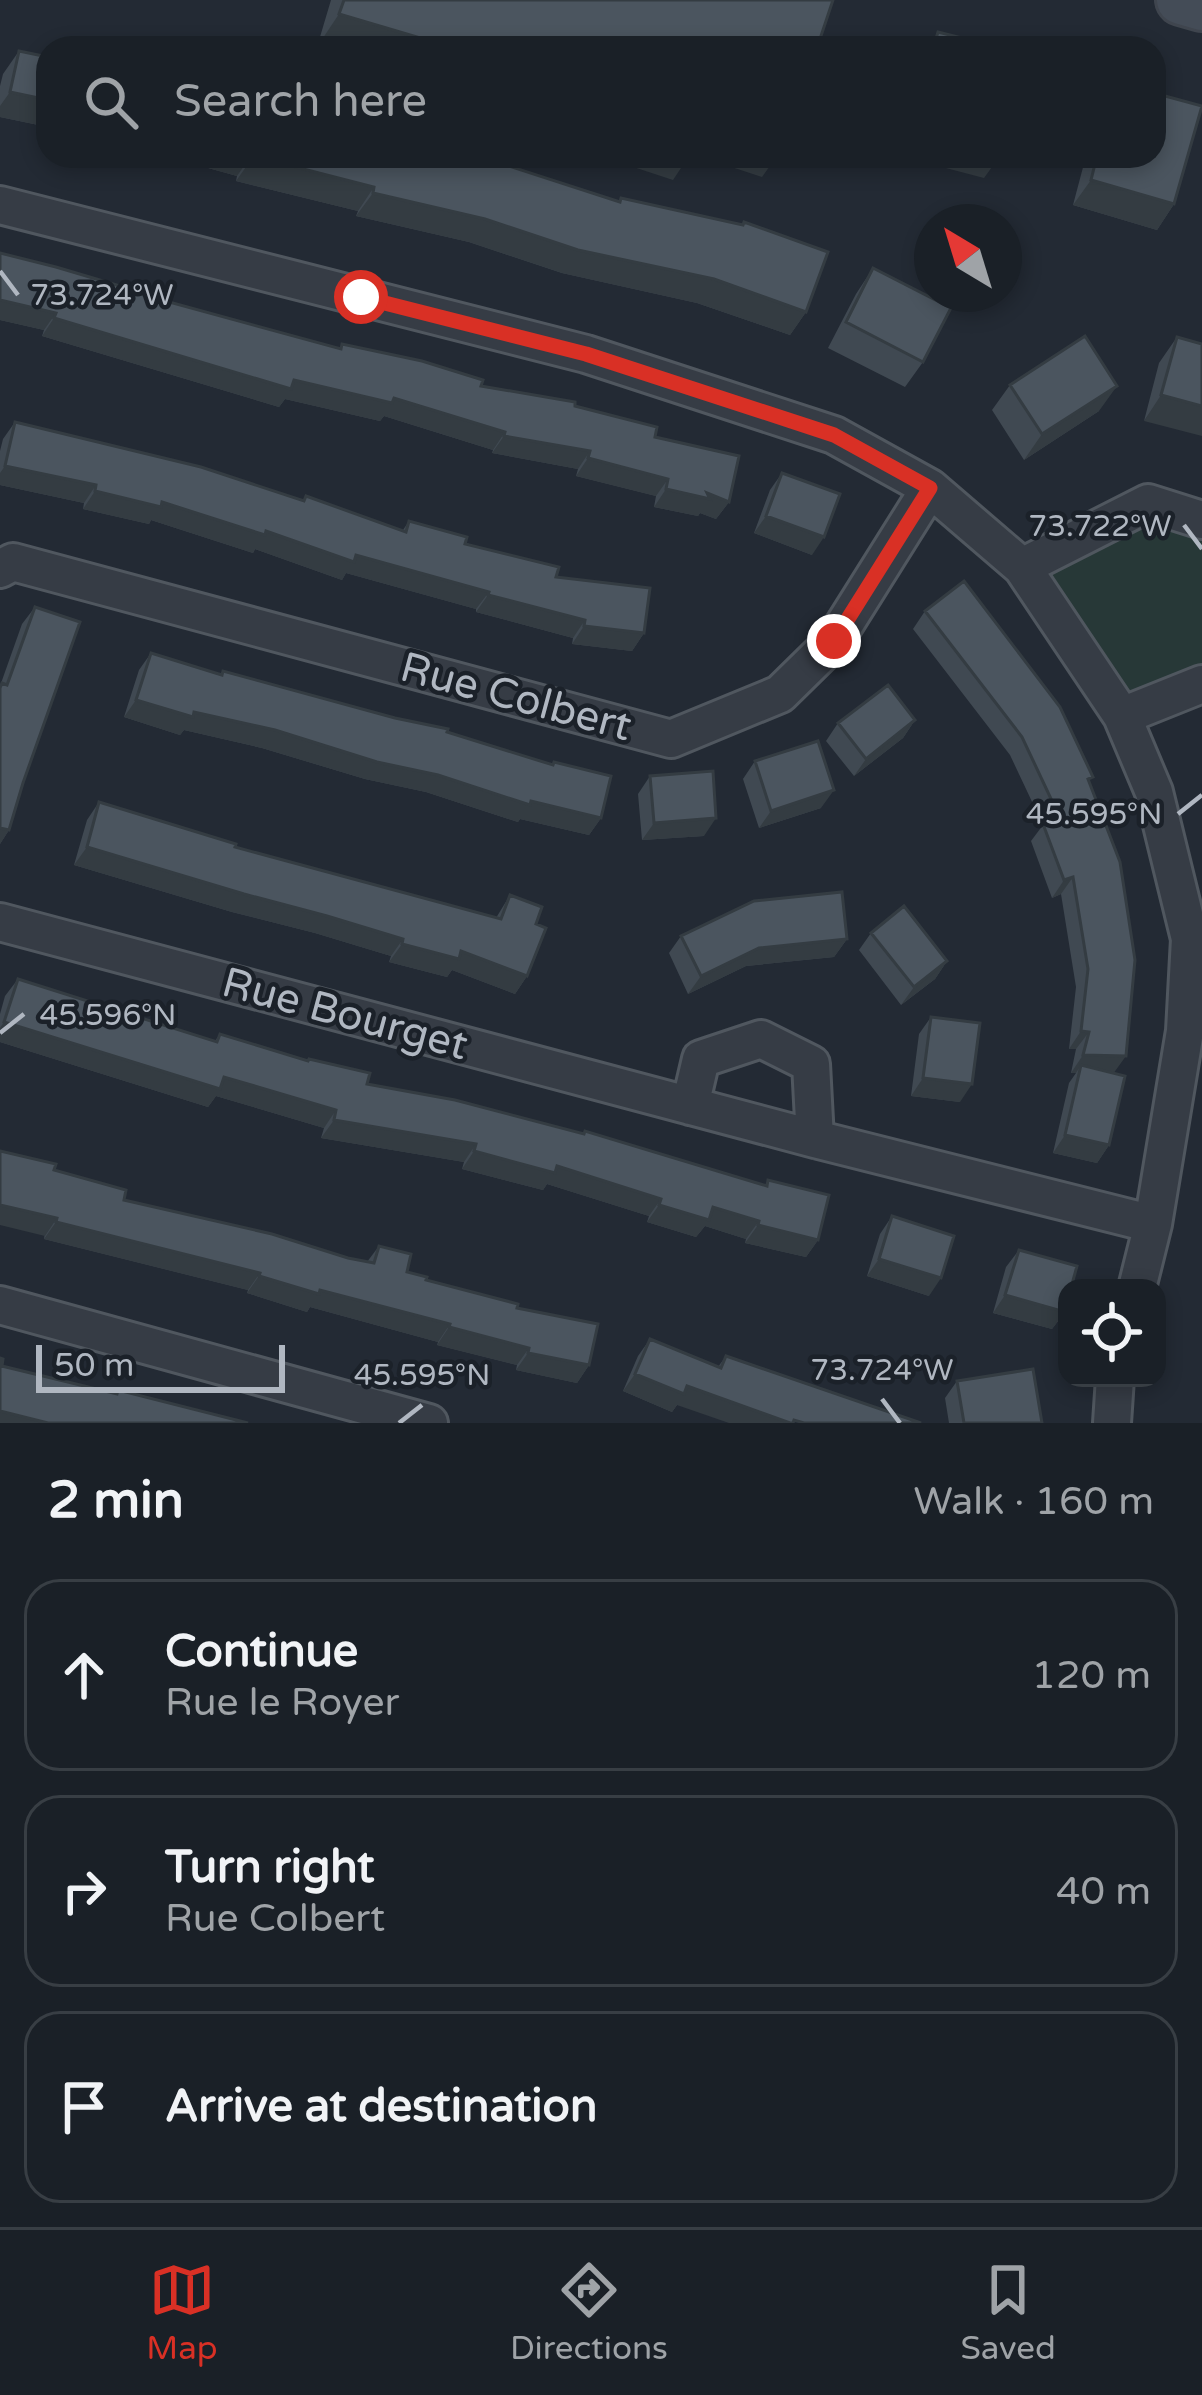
<!DOCTYPE html>
<html lang="en">
<head>
<meta charset="utf-8">
<style>
  body { margin:0; font-family:"Varela Round",sans-serif; background:#272d33; color:#f1f3f6 }
  .controls { position:absolute; right:36px; bottom:36px; display:grid; overflow:hidden; border-radius:24px; box-shadow:0 6px 18px #0003 }
  .controls button { width:108px; height:108px; display:grid; place-items:center; padding:0; border:0; border-bottom:3px solid #383e44; background:#1a2027; color:#f1f3f6; font:60px sans-serif }
  .compass { position:absolute; left:914px; top:204px; width:108px; height:108px; border-radius:50%; background:#1a2027; box-shadow:0 6px 18px #0003; rotate:322deg }
  .scale { position:absolute; left:36px; bottom:30px; width:249px; box-sizing:border-box; padding-left:12px; border:6px solid #b0b7c1; border-top:0; font-size:33px; line-height:42px; white-space:nowrap; color:#b0b7c1; -webkit-text-stroke:9px #1b2129; paint-order:stroke }
  .stop { position:absolute; width:36px; height:36px; margin:-27px; border:9px solid #d93025; border-radius:50%; background:#fff }
  .stop.end { background:#d93025; border-color:#fff; box-shadow:0 3px 12px #0008 }
  .list { margin:0; padding:0; list-style:none }
  h2 { display:flex; justify-content:space-between; align-items:center; height:156px; margin:0; padding:0 48px; font-size:51px }
  h2 small { font-size:39px; font-weight:400; color:#9fa3a7 }
  .list li { display:grid; grid-template-columns:78px 1fr auto; gap:36px; align-items:center; box-sizing:border-box; height:192px; margin:0 24px 24px; padding:0 24px; border:3px solid #383e44; border-radius:36px }
  .list b { display:block; font-size:45px; white-space:nowrap }
  .list p { margin:0; font-size:39px; white-space:nowrap; color:#9fa3a7 }
  .list em { font-size:39px; font-style:normal; color:#9fa3a7 }
  .icon { flex:none; width:66px; height:66px; fill:none; stroke:currentColor; stroke-width:2; stroke-linecap:round; stroke-linejoin:round }
  .map { position:relative; flex:none; width:1202px; height:1423px; overflow:hidden }
  .search { position:absolute; background:#1a2027; box-shadow:0 6px 18px #0003; left:36px; right:36px; top:36px; height:132px; display:flex; align-items:center; gap:30px; box-sizing:border-box; padding:0 42px; border-radius:36px; color:#9fa3a7; font-size:45px }
  .sheet { height:804px; background:#1a2027 }
  nav { display:flex; justify-content:space-around; align-items:center; box-sizing:border-box; height:168px; border-top:3px solid #383e44; background:#1a2027; font-size:33px; color:#9fa3a7 }
  nav a { display:grid; justify-items:center; gap:6px }
  nav .on { color:#d93025 }
  .map>svg:first-child { display:block }
  .green { fill:#273837 }
  .lines { fill:none; stroke-linecap:round; stroke-linejoin:round }
  .street-casing { stroke:#50575f; stroke-width:42 }
  .secondary-casing { stroke:#3f454e; stroke-width:54 }
  .street { stroke:#363c45; stroke-width:36 }
  .secondary { stroke:#444c57; stroke-width:48 }
  .wall { fill:#404952 }
  .shaded-wall { fill:#343c42 }
  .building { fill:#4b555f; stroke:#343c42; stroke-width:3 }
  .route { stroke:#d93025; stroke-width:15 }
  .ticks { fill:none; stroke:#b0b7c1; stroke-width:4.5 }
  .labels { text-anchor:middle; dominant-baseline:central; stroke-width:9; stroke-linejoin:round; paint-order:stroke }
  .street-label { font-size:42px; fill:#b0b7c1; stroke:#1b2129 }
  .ticks-label { font-size:30px; text-anchor:middle; fill:#b0b7c1; stroke:#1b2129; stroke-width:9; stroke-linejoin:round; paint-order:stroke }
</style>
</head>
<body>
<div class="map">
<svg width="1202" height="1423" viewBox="0 0 1202 1423">
  <rect width="100%" height="100%" fill="#232a34"/>
  <!-- green -->
  <path class="green" d="M 1148,503 L 1202,520 L 1202,684 L 1122,716 L 1022,567 Z"/>
  <g class="lines">
    <!-- street casing -->
    <g class="street-casing">
      <path id="street" d="M 0,205 L 586,354 L 834,435 L 930,488 L 1022,567 L 1122,716 L 1154,792 L 1190,939 L 1185,1031 L 1153,1224 L 1137,1288
        M 1022,567 L 1148,503 L 1202,520
        M 0,569 L 13,562 L 671,739 L 780,694 L 834,641 L 930,488
        M 1122,716 L 1202,684
        M 0,922 L 815,1139 L 1153,1224
        M 690,1106 L 701,1059 L 761,1039 L 811,1064 L 815,1139
        M 0,1305 L 429,1423
        M 1112,1423 L 1115,1378"/>
    </g>
    <!-- secondary casing -->
    <g class="secondary-casing">
      <path id="secondary" d="M 1181,0 L 1202,6"/>
    </g>
    <!-- street -->
    <use href="#street" class="street"/>
    <!-- secondary -->
    <use href="#secondary" class="secondary"/>
  </g>
  <!-- wall -->
  <path class="wall" d="M 331,0 L 833,0 L 817,48 L 320,48 L 317,47 Z
    M 19,51 L 48,127 L 0,117 L 0,86 L 3,74 Z
    M 165,156 L 478,156 L 619,202 L 621,198 L 806,312 L 790,335 L 697,303 L 562,273 L 469,242 L 356,216 L 358,211 L 236,181 L 237,176 Z
    M 1086,156 L 1154,156 L 1174,204 L 1157,230 L 1073,205 Z
    M 0,253 L 129,291 L 340,348 L 342,344 L 481,386 L 575,406 L 655,437 L 729,502 L 716,519 L 700,513 L 698,516 L 654,507 L 656,496 L 576,476 L 578,469 L 492,453 L 493,450 L 384,416 L 380,421 L 285,399 L 279,407 L 42,336 L 44,330 L 0,320 Z
    M 873,268 L 923,362 L 905,387 L 828,348 L 856,294 Z
    M 1177,337 L 1202,344 L 1144,421 L 1159,363 Z
    M 1010,385 L 1099,411 L 1024,460 L 992,410 Z
    M 15,422 L 303,500 L 306,496 L 403,530 L 409,521 L 556,577 L 644,633 L 632,651 L 572,644 L 573,638 L 476,612 L 476,609 L 346,573 L 342,580 L 255,549 L 253,553 L 151,520 L 149,524 L 83,509 L 84,503 L 0,485 L 0,451 L 3,439 Z
    M 782,473 L 812,555 L 754,533 L 770,490 Z
    M 35,607 L 23,783 L 9,830 L 0,844 L 0,686 L 22,624 Z
    M 925,611 L 1089,782 L 1114,1073 L 1109,1145 L 1097,1163 L 1053,1153 L 1069,1083 L 1076,1073 L 1071,1073 L 1076,1049 L 1069,1049 L 1076,987 L 1061,894 L 1052,898 L 1031,841 L 1043,825 L 1010,755 L 913,629 Z
    M 151,653 L 220,674 L 223,671 L 447,732 L 552,765 L 554,762 L 601,818 L 589,835 L 520,819 L 518,822 L 426,792 L 365,779 L 262,748 L 184,730 L 180,735 L 124,717 L 139,670 Z
    M 915,720 L 903,738 L 854,776 L 826,741 L 838,723 Z
    M 755,761 L 821,808 L 759,828 L 743,779 Z
    M 650,776 L 704,836 L 642,840 L 638,794 Z
    M 99,802 L 235,847 L 496,918 L 510,895 L 536,924 L 527,976 L 515,994 L 452,970 L 447,977 L 389,962 L 391,956 L 315,933 L 232,912 L 74,865 L 87,820 Z
    M 871,933 L 947,961 L 935,979 L 901,1005 L 859,950 Z
    M 681,936 L 847,939 L 834,957 L 746,966 L 688,994 L 669,953 Z
    M 18,979 L 215,1041 L 220,1034 L 367,1084 L 765,1185 L 768,1180 L 818,1240 L 806,1257 L 745,1243 L 746,1239 L 705,1226 L 696,1237 L 647,1222 L 649,1216 L 547,1184 L 543,1190 L 462,1169 L 464,1162 L 321,1138 L 324,1128 L 216,1096 L 208,1107 L 0,1042 L 0,1014 L 5,996 Z
    M 931,1017 L 960,1102 L 911,1096 L 919,1034 Z
    M 54,1170 L 124,1200 L 348,1258 L 367,1262 L 379,1246 L 407,1272 L 426,1280 L 517,1308 L 589,1365 L 577,1383 L 516,1370 L 517,1365 L 437,1345 L 438,1342 L 310,1307 L 307,1312 L 247,1293 L 248,1290 L 44,1239 Z
    M 892,1216 L 929,1296 L 867,1276 L 880,1234 Z
    M 1019,1250 L 1065,1312 L 1052,1329 L 993,1313 L 1006,1267 Z
    M 650,1339 L 718,1367 L 726,1356 L 921,1423 L 677,1405 L 672,1412 L 623,1391 L 638,1356 Z
    M 957,1381 L 1042,1423 L 949,1423 L 945,1398 Z"/>
  <!-- shaded-wall -->
  <path class="shaded-wall" d="M 339,14 L 454,48 L 317,47 Z
    M 10,92 L 48,100 L 48,127 L 0,117 L 0,106 Z
    M 165,156 L 251,156 L 237,176 Z
    M 600,156 L 689,156 L 673,180 Z
    M 698,156 L 777,156 L 762,177 Z
    M 900,156 L 1000,156 L 984,178 Z
    M 253,157 L 374,187 L 358,211 L 236,181 Z
    M 1091,180 L 1174,204 L 1157,230 L 1073,205 Z
    M 373,193 L 485,219 L 714,279 L 806,312 L 790,335 L 697,303 L 562,273 L 469,242 L 356,216 Z
    M 0,300 L 56,313 L 44,330 L 0,320 Z
    M 54,318 L 294,380 L 394,398 L 505,432 L 493,450 L 384,416 L 380,421 L 285,399 L 279,407 L 42,336 Z
    M 1117,386 L 1099,411 L 1024,460 L 1042,434 Z
    M 1161,395 L 1202,406 L 1202,436 L 1144,421 Z
    M 504,436 L 590,451 L 578,469 L 492,453 Z
    M 588,458 L 668,479 L 656,496 L 576,476 Z
    M 5,466 L 96,485 L 84,503 L 0,485 L 0,473 Z
    M 666,489 L 707,493 L 729,502 L 716,519 L 700,513 L 698,516 L 654,507 Z
    M 95,491 L 162,502 L 489,592 L 476,609 L 346,573 L 342,580 L 255,549 L 253,553 L 151,520 L 149,524 L 83,509 Z
    M 766,516 L 824,537 L 812,555 L 754,533 Z
    M 488,595 L 585,620 L 573,638 L 476,612 Z
    M 584,626 L 644,633 L 632,651 L 572,644 Z
    M 136,700 L 275,730 L 531,801 L 601,818 L 589,835 L 520,819 L 518,822 L 426,792 L 365,779 L 262,748 L 184,730 L 180,735 L 124,717 Z
    M 915,720 L 903,738 L 854,776 L 866,759 Z
    M 834,790 L 821,808 L 759,828 L 771,811 Z
    M 716,818 L 704,836 L 642,840 L 654,823 Z
    M 0,828 L 9,830 L 0,844 Z
    M 87,847 L 327,916 L 403,939 L 391,956 L 315,933 L 232,912 L 74,865 Z
    M 1073,877 L 1061,894 L 1052,898 L 1064,880 Z
    M 847,939 L 834,957 L 746,966 L 688,994 L 701,976 L 759,948 Z
    M 402,944 L 461,951 L 527,976 L 515,994 L 452,970 L 447,977 L 389,962 Z
    M 947,961 L 935,979 L 901,1005 L 914,987 Z
    M 4,1022 L 224,1077 L 336,1110 L 324,1128 L 216,1096 L 208,1107 L 0,1042 L 0,1028 Z
    M 1081,1031 L 1089,1032 L 1076,1049 L 1069,1049 Z
    M 1083,1055 L 1126,1056 L 1113,1074 L 1081,1065 L 1076,1073 L 1071,1073 Z
    M 923,1078 L 972,1084 L 960,1102 L 911,1096 Z
    M 334,1120 L 476,1144 L 464,1162 L 321,1138 Z
    M 1065,1135 L 1109,1145 L 1097,1163 L 1053,1153 Z
    M 474,1151 L 557,1166 L 661,1199 L 649,1216 L 547,1184 L 543,1190 L 462,1169 Z
    M 0,1205 L 57,1218 L 45,1236 L 0,1225 Z
    M 659,1205 L 713,1207 L 759,1221 L 746,1239 L 705,1226 L 696,1237 L 647,1222 Z
    M 56,1222 L 260,1273 L 248,1290 L 44,1239 Z
    M 758,1225 L 818,1240 L 806,1257 L 745,1243 Z
    M 879,1259 L 941,1278 L 929,1296 L 867,1276 Z
    M 259,1276 L 320,1290 L 450,1324 L 438,1342 L 310,1307 L 307,1312 L 247,1293 Z
    M 1005,1295 L 1065,1312 L 1052,1329 L 993,1313 Z
    M 449,1327 L 529,1348 L 517,1365 L 437,1345 Z
    M 528,1353 L 589,1365 L 577,1383 L 516,1370 Z
    M 635,1374 L 687,1386 L 790,1423 L 729,1423 L 677,1405 L 672,1412 L 623,1391 Z
    M 0,1411 L 48,1423 L 0,1423 Z"/>
  <!-- building -->
  <path class="building" d="M 344,0 L 833,0 L 817,48 L 454,48 L 339,14 Z
    M 938,32 L 1001,48 L 933,48 Z
    M 85,44 L 106,48 L 84,48 Z
    M 19,51 L 48,57 L 48,100 L 10,92 Z
    M 1154,93 L 1202,106 L 1174,204 L 1091,180 L 1097,156 L 1154,156 Z
    M 253,156 L 478,156 L 620,202 L 621,198 L 743,225 L 744,222 L 828,252 L 806,312 L 714,279 L 578,250 L 485,219 L 373,193 L 374,187 Z
    M 0,253 L 56,267 L 130,289 L 129,291 L 341,349 L 342,344 L 422,361 L 483,380 L 481,386 L 575,402 L 575,406 L 657,427 L 655,437 L 739,456 L 729,502 L 707,493 L 710,499 L 666,489 L 668,479 L 588,458 L 590,451 L 504,436 L 505,432 L 394,398 L 392,403 L 294,380 L 291,389 L 54,318 L 56,313 L 0,300 Z
    M 873,268 L 951,308 L 923,362 L 846,322 Z
    M 1085,336 L 1117,386 L 1042,434 L 1010,385 Z
    M 1177,337 L 1202,344 L 1202,406 L 1161,395 Z
    M 15,422 L 201,467 L 304,501 L 306,496 L 406,532 L 409,521 L 467,537 L 465,544 L 559,567 L 556,577 L 650,588 L 644,633 L 584,626 L 585,620 L 488,595 L 489,592 L 356,555 L 354,562 L 266,531 L 265,535 L 162,502 L 161,507 L 95,491 L 96,485 L 5,466 Z
    M 782,473 L 840,494 L 824,537 L 766,516 Z
    M 964,581 L 1060,707 L 1093,777 L 1088,779 L 1120,862 L 1135,960 L 1126,1056 L 1083,1055 L 1089,1032 L 1081,1031 L 1088,969 L 1073,877 L 1064,880 L 1043,824 L 1060,818 L 1022,737 L 925,611 Z
    M 35,607 L 80,622 L 23,783 L 9,830 L 0,828 L 0,688 L 2,683 L 7,685 Z
    M 151,653 L 222,675 L 223,671 L 395,718 L 448,729 L 447,732 L 553,765 L 554,762 L 611,776 L 601,818 L 531,801 L 530,805 L 438,775 L 377,762 L 275,730 L 194,712 L 193,717 L 136,700 Z
    M 888,685 L 915,720 L 866,759 L 838,723 Z
    M 818,741 L 834,790 L 771,811 L 755,761 Z
    M 713,771 L 716,818 L 654,823 L 650,776 Z
    M 99,802 L 236,844 L 235,847 L 501,919 L 510,895 L 542,907 L 536,924 L 546,928 L 527,976 L 461,951 L 459,959 L 402,944 L 403,939 L 327,916 L 244,894 L 87,847 Z
    M 842,892 L 847,939 L 759,948 L 701,976 L 681,936 L 754,901 Z
    M 904,906 L 947,961 L 914,987 L 871,933 Z
    M 18,979 L 217,1042 L 220,1034 L 308,1061 L 309,1059 L 370,1073 L 367,1084 L 455,1100 L 584,1134 L 585,1131 L 767,1186 L 768,1180 L 829,1195 L 818,1240 L 758,1225 L 759,1221 L 713,1207 L 709,1220 L 659,1205 L 661,1199 L 557,1166 L 555,1173 L 474,1151 L 476,1144 L 334,1120 L 336,1110 L 224,1077 L 220,1089 L 4,1022 Z
    M 931,1017 L 980,1023 L 972,1084 L 923,1078 Z
    M 1081,1065 L 1125,1076 L 1109,1145 L 1065,1135 Z
    M 0,1151 L 56,1164 L 54,1170 L 126,1190 L 124,1200 L 272,1234 L 348,1258 L 374,1263 L 379,1246 L 411,1254 L 407,1272 L 427,1277 L 426,1280 L 518,1304 L 517,1308 L 598,1324 L 589,1365 L 528,1353 L 529,1348 L 449,1327 L 450,1324 L 320,1290 L 319,1294 L 259,1276 L 260,1273 L 56,1222 L 57,1218 L 0,1205 Z
    M 892,1216 L 954,1236 L 941,1278 L 879,1259 Z
    M 1019,1250 L 1077,1266 L 1071,1288 L 1067,1288 L 1067,1303 L 1065,1312 L 1005,1295 Z
    M 650,1339 L 721,1368 L 726,1356 L 921,1423 L 804,1423 L 794,1420 L 793,1423 L 790,1423 L 687,1386 L 684,1394 L 635,1374 Z
    M 0,1358 L 3,1359 L 2,1366 L 117,1394 L 118,1390 L 248,1423 L 48,1423 L 0,1411 Z
    M 1033,1369 L 1042,1423 L 964,1423 L 957,1381 Z"/>
  <g class="lines">
    <!-- route -->
    <path class="route" d="M 361,297 L 586,354 L 834,435 L 930,488 L 834,641"/>
  </g>
  <!-- ticks -->
  <path class="ticks" d="M 0,271 L 18,295M 1184,525 L 1202,549M 1178,814 L 1202,795M 0,1033 L 24,1014M 882,1399 L 900,1423M 399,1423 L 422,1405"/>
  <g class="labels">
    <!-- street labels -->
    <g class="street-label">
      <text transform="translate(516 697) rotate(15)">Rue Colbert</text>
      <text transform="translate(345 1014) rotate(15)">Rue Bourget</text>
    </g>
  </g>
  <g class="ticks-label">
    <text x="102" y="305">73.724°W</text>
    <text x="1100" y="536">73.722°W</text>
    <text x="1094" y="824">45.595°N</text>
    <text x="108" y="1025">45.596°N</text>
    <text x="882" y="1380">73.724°W</text>
    <text x="422" y="1385">45.595°N</text>
  </g>
</svg>
<div class="controls">
<button><svg class="icon" aria-label="locate" viewBox="0 0 24 24"><circle cx="12" cy="12" r="6"/><path d="M12 2v4M12 18v4M2 12h4M18 12h4"/></svg></button>
</div>
<svg class="compass" viewBox="-18 -18 36 36"><path d="M0-13l5 13h-10z" fill="#e53935"/><path d="M0 13l5-13h-10z" fill="#9fa3a7"/></svg>
<div class="scale">50 m</div>
<div class="stop" style="left:361px;top:297px"></div>
<div class="stop end" style="left:834px;top:641px"></div>
<div class="search"><svg class="icon" aria-label="search" viewBox="0 0 24 24"><circle cx="10" cy="10" r="6"/><path d="M15 15l6 6"/></svg>Search here</div>
</div>
<section class="sheet">
<h2>2 min<small>Walk · 160 m</small></h2>
<ul class="list">
<li><svg class="icon" aria-label="ahead" viewBox="0 0 24 24"><path d="M12 20V5M6 11l6-6 6 6"/></svg><div><b>Continue</b><p>Rue le Royer</p></div><em>120 m</em></li>
<li><svg class="icon" aria-label="right" viewBox="0 0 24 24"><path d="M7 20v-9h11M14 6l5 5-5 5"/></svg><div><b>Turn right</b><p>Rue Colbert</p></div><em>40 m</em></li>
<li><svg class="icon" aria-label="arrive" viewBox="0 0 24 24"><path d="M6 21V4h12l-3 4 3 4H6"/></svg><div><b>Arrive at destination</b></div></li>
</ul>
</section>
<nav>
<a class="on"><svg class="icon" aria-label="map" viewBox="0 0 24 24"><path d="M3 6l6-2 6 2 6-2v14l-6 2-6-2-6 2zM9 4v14M15 6v14"/></svg>Map</a>
<a><svg class="icon" aria-label="directions" viewBox="0 0 24 24"><path d="M12 3l9 9-9 9-9-9zM9 14v-3h6M13 9l2 2-2 2"/></svg>Directions</a>
<a><svg class="icon" aria-label="saved" viewBox="0 0 24 24"><path d="M7 4h10v16l-5-4-5 4z"/></svg>Saved</a>
</nav>
</body>
</html>
